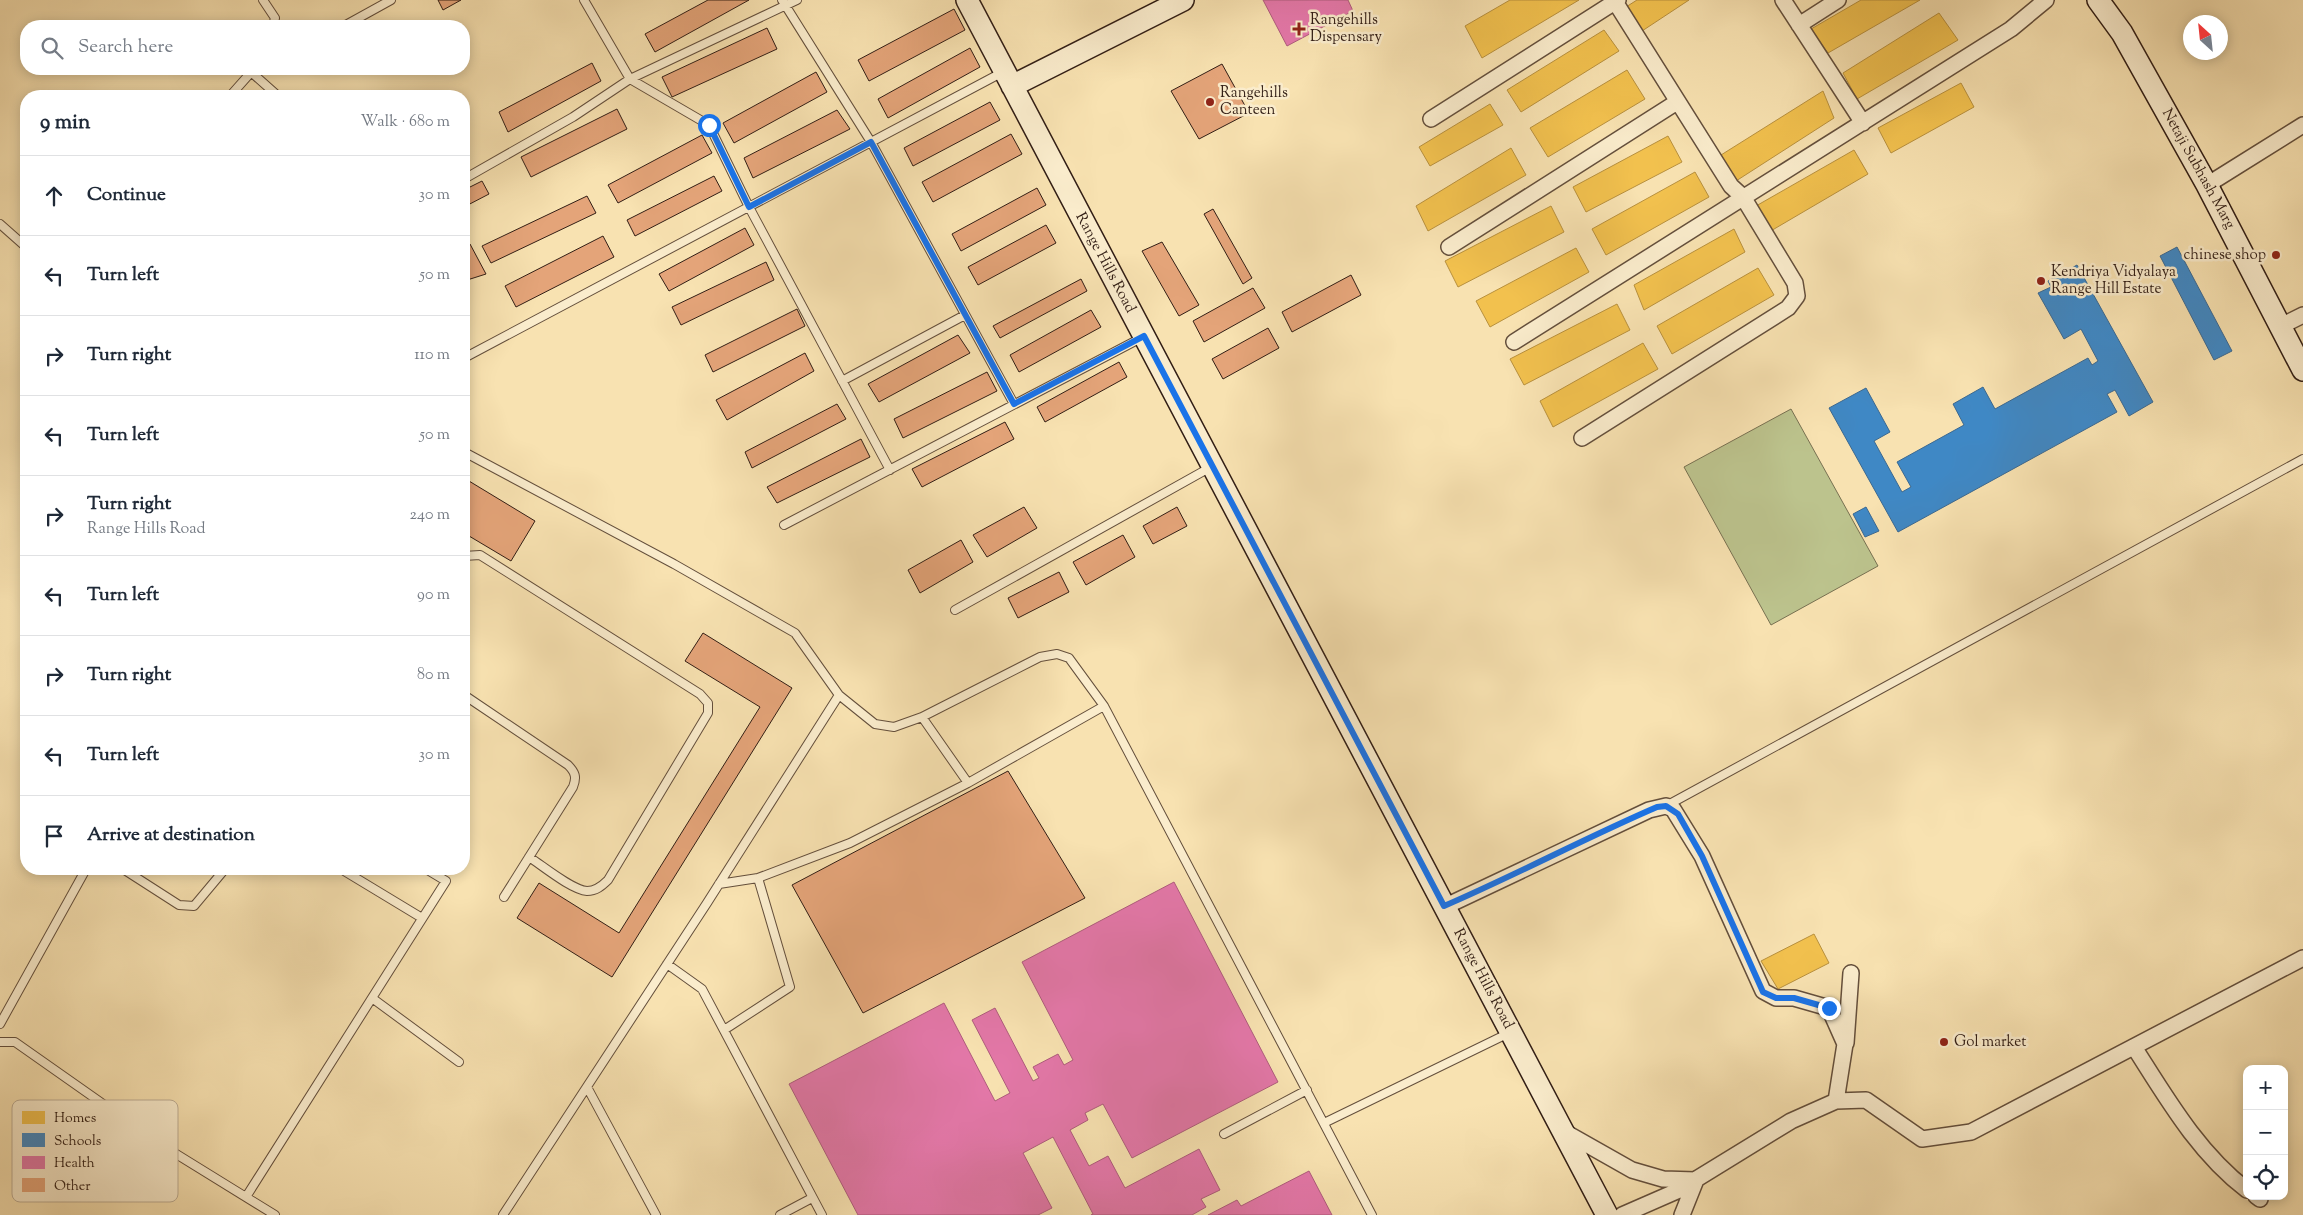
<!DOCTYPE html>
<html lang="en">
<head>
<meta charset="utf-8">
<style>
  body { margin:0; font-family:"Sorts Mill Goudy",serif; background:#f2f2f3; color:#1f2937 }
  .controls { position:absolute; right:15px; bottom:15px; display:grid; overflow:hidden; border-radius:10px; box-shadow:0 2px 12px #0003 }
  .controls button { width:45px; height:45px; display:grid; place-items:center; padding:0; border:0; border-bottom:1px solid #e0e1e3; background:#fff; color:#1f2937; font:25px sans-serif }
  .compass { position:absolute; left:2183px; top:15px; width:45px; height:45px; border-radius:50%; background:#fff; box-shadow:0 2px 12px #0003; rotate:333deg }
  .stop { position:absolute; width:15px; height:15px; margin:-11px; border:4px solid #1a73e8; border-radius:50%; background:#fff }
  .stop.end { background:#1a73e8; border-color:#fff; box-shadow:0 1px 5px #0008 }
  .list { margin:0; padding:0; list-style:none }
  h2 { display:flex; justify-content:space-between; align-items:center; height:65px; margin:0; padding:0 20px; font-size:21px }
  h2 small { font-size:16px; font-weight:400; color:#747a83 }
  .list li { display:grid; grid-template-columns:32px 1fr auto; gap:15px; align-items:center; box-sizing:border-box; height:80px; padding:0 20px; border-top:1px solid #e0e1e3 }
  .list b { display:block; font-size:19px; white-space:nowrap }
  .list p { margin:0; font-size:16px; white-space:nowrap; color:#747a83 }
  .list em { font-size:16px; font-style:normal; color:#747a83 }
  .icon { flex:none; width:28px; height:28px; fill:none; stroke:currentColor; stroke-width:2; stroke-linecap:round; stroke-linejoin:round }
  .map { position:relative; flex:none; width:2303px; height:1215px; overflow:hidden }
  .search { position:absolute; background:#fff; box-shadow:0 2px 12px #0003; left:20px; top:20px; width:450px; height:55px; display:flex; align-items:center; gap:12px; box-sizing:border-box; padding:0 18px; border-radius:20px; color:#747a83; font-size:19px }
  .panel { position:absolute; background:#fff; box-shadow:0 2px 12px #0003; left:20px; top:90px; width:450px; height:785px; border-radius:20px }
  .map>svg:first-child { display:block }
  .green { fill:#bcc38d; stroke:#777051 }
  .homes { fill:#f2c14e; stroke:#b8903d }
  .schools { fill:#3f88c5; stroke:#3b6890 }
  .health { fill:#e377a8; stroke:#ae5c7c }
  .building { fill:#e4a479; stroke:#321e15 }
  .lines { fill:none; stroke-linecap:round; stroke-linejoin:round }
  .lane-casing { stroke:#644f3c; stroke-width:10 }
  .street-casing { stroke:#644f3c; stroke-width:18 }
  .secondary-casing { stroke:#321e15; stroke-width:24 }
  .lane { stroke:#faeccc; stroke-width:8 }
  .street { stroke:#faeccc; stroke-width:15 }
  .secondary { stroke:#faeccc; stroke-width:21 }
  .route { stroke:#1a73e8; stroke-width:6 }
  .poi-dot { fill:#8f2418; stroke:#faeccc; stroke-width:2 }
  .labels { text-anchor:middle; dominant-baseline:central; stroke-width:5; stroke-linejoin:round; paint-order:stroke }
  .poi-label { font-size:15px; fill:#321e15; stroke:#faeccc; text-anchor:start }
  .street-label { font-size:15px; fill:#321e15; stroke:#faeccc }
  .key { fill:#faeccc; stroke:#beae95; stroke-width:1 }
  .key-label { font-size:14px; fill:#321e15 }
</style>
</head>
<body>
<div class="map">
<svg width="2303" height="1215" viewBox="0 0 2303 1215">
  <rect width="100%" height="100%" fill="#f8e2b1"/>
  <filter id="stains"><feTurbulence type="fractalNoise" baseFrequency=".004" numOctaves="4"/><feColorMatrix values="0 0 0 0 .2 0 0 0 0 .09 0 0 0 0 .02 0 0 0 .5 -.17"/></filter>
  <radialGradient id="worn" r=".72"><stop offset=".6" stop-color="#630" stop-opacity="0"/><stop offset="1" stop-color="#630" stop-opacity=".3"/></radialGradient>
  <!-- green -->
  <path class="green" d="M 1791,409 L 1878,566 L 1771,625 L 1684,467 Z"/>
  <!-- homes -->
  <path class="homes" d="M 1510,0 L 1579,0 L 1482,58 L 1465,26 Z
    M 1637,0 L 1689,0 L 1639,33 L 1626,7 Z
    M 1861,0 L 1920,0 L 1828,53 L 1811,29 Z
    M 1939,13 L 1958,40 L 1857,99 L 1843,73 Z
    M 1604,30 L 1619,51 L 1521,112 L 1507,90 Z
    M 1627,70 L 1645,99 L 1548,157 L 1530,128 Z
    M 1961,83 L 1974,107 L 1891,153 L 1878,128 Z
    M 1823,91 L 1834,118 L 1736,181 L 1721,155 Z
    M 1490,104 L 1503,125 L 1430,166 L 1419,147 Z
    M 1668,136 L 1682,162 L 1586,212 L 1573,187 Z
    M 1511,148 L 1526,175 L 1428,231 L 1416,206 Z
    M 1854,150 L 1868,174 L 1769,232 L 1756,206 Z
    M 1695,172 L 1709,197 L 1606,255 L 1592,229 Z
    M 1551,206 L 1564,232 L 1458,287 L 1445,261 Z
    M 1734,229 L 1745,252 L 1644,310 L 1634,285 Z
    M 1576,248 L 1589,272 L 1490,327 L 1476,301 Z
    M 1758,268 L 1774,295 L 1672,354 L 1657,326 Z
    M 1617,304 L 1630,330 L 1524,385 L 1510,359 Z
    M 1643,343 L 1658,369 L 1553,427 L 1540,401 Z
    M 1814,934 L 1829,963 L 1778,989 L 1761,961 Z"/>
  <!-- schools -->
  <path class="schools" d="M 2177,247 L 2232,351 L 2214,360 L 2160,256 Z
    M 2077,265 L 2153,402 L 2129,416 L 2115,390 L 2107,394 L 2117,412 L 1898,532 L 1829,408 L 1866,388 L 1890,432 L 1874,441 L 1902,492 L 1911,487 L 1897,462 L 1964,425 L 1953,404 L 1983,387 L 1995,409 L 2088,358 L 2092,365 L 2098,361 L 2081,329 L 2064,339 L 2038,293 L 2051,287 L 2048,281 Z
    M 1866,507 L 1879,531 L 1865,537 L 1853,514 Z"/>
  <!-- health -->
  <path class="health" d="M 1263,0 L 1348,0 L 1353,11 L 1287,46 Z
    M 1174,882 L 1278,1082 L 1132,1158 L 1103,1104 L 1085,1113 L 1088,1120 L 1070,1130 L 1089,1166 L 1108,1156 L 1125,1188 L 1199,1149 L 1220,1190 L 1201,1199 L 1206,1207 L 1192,1215 L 1091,1215 L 1093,1214 L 1053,1137 L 1023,1153 L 1052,1208 L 1038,1215 L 858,1215 L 789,1084 L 944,1003 L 995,1101 L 1010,1093 L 972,1020 L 995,1008 L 1033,1081 L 1039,1078 L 1033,1067 L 1058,1054 L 1064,1065 L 1073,1060 L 1022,962 Z
    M 1309,1171 L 1332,1215 L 1208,1215 L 1237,1200 L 1241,1206 Z"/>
  <!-- building -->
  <path class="building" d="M 438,0 L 461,0 L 443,10 Z
    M 708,0 L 749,0 L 655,52 L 645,34 Z
    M 954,9 L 965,30 L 869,81 L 858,60 Z
    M 767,28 L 777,49 L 672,97 L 662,77 Z
    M 970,48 L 980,67 L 888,118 L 878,99 Z
    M 592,63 L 601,81 L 508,132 L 499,112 Z
    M 1222,64 L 1249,113 L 1199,139 L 1171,91 Z
    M 816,72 L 827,92 L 734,143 L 723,123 Z
    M 990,102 L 1000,120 L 913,166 L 904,148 Z
    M 617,109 L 627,129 L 531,177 L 521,157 Z
    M 837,110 L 850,129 L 753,178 L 744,158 Z
    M 1011,134 L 1022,154 L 933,202 L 922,182 Z
    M 702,135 L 712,153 L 618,203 L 608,185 Z
    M 714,176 L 722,191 L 635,236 L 627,220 Z
    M 482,181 L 489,194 L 464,207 L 464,190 Z
    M 1037,188 L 1046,205 L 961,251 L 952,234 Z
    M 587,196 L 596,213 L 491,263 L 482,246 Z
    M 1213,209 L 1252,278 L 1243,284 L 1204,214 Z
    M 1046,225 L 1056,243 L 978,285 L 968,267 Z
    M 745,228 L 754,245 L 669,291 L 659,274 Z
    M 603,236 L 614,257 L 516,307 L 505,286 Z
    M 1162,242 L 1199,305 L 1179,316 L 1142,251 Z
    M 470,244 L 486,274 L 464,281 L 464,248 Z
    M 766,262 L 774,280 L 681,325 L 672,307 Z
    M 1351,275 L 1361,295 L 1292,332 L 1282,312 Z
    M 1081,279 L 1087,291 L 1000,338 L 993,326 Z
    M 1253,288 L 1265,308 L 1204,342 L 1193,321 Z
    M 797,309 L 805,326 L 713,372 L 705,355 Z
    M 1091,310 L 1101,327 L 1019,372 L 1010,355 Z
    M 1268,328 L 1279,348 L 1223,379 L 1212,359 Z
    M 958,335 L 970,353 L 879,402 L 868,384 Z
    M 805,353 L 814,371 L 727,420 L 716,400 Z
    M 1119,362 L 1127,377 L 1045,422 L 1037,407 Z
    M 987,372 L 997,391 L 903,438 L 894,419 Z
    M 837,404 L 846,419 L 752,468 L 745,452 Z
    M 1005,422 L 1014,439 L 922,487 L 912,469 Z
    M 861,439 L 870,457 L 777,503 L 767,487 Z
    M 464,478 L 535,521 L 511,561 L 464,533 Z
    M 1024,507 L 1037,528 L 987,557 L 973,535 Z
    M 1177,507 L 1187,526 L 1153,544 L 1143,526 Z
    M 1123,535 L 1135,557 L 1086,585 L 1073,562 Z
    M 961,540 L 973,562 L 920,593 L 908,570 Z
    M 1059,572 L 1069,592 L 1018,618 L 1008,598 Z
    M 703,633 L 792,688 L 612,977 L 517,918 L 539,883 L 619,933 L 760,707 L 685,661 Z
    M 1008,771 L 1085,898 L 863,1013 L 792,885 Z"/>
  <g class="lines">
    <!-- lane casing -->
    <g class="lane-casing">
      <path id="lane" d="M 263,0 L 275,18 L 273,26
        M 584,0 L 630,79 L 709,125 L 749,207 L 890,470
        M 782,0 L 871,142 L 1014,404
        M 344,26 L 391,0
        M 251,72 L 278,96
        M 230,96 L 254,69
        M 464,179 L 573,117 L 630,79 L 797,0
        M 0,224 L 26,247
        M 464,358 L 1003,72
        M 842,381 L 965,315
        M 464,452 L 674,564 L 795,633 L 839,695 L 707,903 L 503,1215
        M 784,525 L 1143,337
        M 464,556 L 480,555 L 700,694 L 708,703 L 708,713 L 608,880 C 602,886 596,891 587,891 C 572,890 543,866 529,857
        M 955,610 L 1211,467
        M 464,695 L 568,765 C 575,772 577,777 573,787 L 504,897
        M 1104,706 L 1372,1215
        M 922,717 L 968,783
        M 1666,806 L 2303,459
        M 123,869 L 179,905 L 194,906 L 225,869
        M 341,869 L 422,918
        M 719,884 L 758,878 L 850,843 L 968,783 L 1104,706 L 1069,658 L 1057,654 L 1040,657 L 922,717 L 894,727 L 875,724 L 839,695
        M 667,964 L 702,989 L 822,1215
        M 372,998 L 459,1062
        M 0,1024 L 86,869
        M 724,1030 L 790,987 L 758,878
        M 0,1042 L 15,1042 L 160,1144 L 275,1215
        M 587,1087 L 656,1215
        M 1324,1123 L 1509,1033
        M 1224,1134 L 1307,1090
        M 246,1197 L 446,881 L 426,869
        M 780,1215 L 812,1198"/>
    </g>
    <!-- street casing -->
    <g class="street-casing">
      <path id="street" d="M 1783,0 L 1863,123
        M 1799,25 L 1838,0
        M 1431,119 L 1618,0
        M 2207,185 L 2303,125
        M 1449,247 L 1677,102
        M 2281,326 L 2303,315
        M 1514,342 L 2011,29 L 2046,0
        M 1582,438 L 1788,308 L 1797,296 L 1795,283 L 1743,197 L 1731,186 L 1614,0
        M 1444,907 L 1649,810 L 1666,806 L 1673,809 L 1702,856 L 1763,991 L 1776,998 L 1794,998 L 1829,1008 L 1845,1044 L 1836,1101
        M 1846,1043 L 1851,973
        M 2134,1047 C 2166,1097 2198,1153 2247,1190
        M 1563,1131 L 1632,1170 L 1663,1179 L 1696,1180 L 1682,1215
        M 2256,1196 L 2260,1199
        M 1622,1215 L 1677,1191 L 1791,1121 L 1836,1101 L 1866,1100 L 1922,1139 L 1971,1132 L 2303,958"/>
    </g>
    <!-- secondary casing -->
    <g class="secondary-casing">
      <path id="secondary" d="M 967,0 L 1607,1215
        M 2098,0 L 2122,33 L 2207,185 L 2303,370
        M 1012,86 L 1183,0"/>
    </g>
    <!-- lane -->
    <use href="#lane" class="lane"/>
    <!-- street -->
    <use href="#street" class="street"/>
    <!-- secondary -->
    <use href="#secondary" class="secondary"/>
  </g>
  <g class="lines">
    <!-- route -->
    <path class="route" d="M 709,125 L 749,207 L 871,142 L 1014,404 L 1144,336 L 1444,906 C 1516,875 1585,838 1657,807 L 1666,806 L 1678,814 L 1702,856 L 1763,992 L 1776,998 L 1794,998 L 1829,1008"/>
  </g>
  <!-- markers -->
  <g class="poi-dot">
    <path d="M1296.5 21.5h5v5h5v5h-5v5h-5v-5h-5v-5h5z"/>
    <circle cx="1210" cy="102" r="5"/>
    <circle cx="2276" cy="255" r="5"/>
    <circle cx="2041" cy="281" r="5"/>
    <circle cx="1944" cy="1042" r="5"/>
  </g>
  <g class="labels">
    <!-- poi labels -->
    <g class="poi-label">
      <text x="1310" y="20">Rangehills<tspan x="1310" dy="17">Dispensary</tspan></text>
      <text x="1220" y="93">Rangehills<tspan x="1220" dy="17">Canteen</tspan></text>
      <text x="2266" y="255" text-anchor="end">chinese shop</text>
      <text x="2051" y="272">Kendriya Vidyalaya<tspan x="2051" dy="17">Range Hill Estate</tspan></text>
      <text x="1954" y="1042">Gol market</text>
    </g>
    <!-- street labels -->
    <g class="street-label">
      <text transform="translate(2198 169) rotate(61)">Netaji Subhash Marg</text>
      <text transform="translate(1105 263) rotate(62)">Range Hills Road</text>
      <text transform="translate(1483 979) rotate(62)">Range Hills Road</text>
    </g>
  </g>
  <!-- legend -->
  <rect x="12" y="1100" width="166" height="102" rx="8" class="key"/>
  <rect x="22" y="1111" width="23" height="13" fill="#f2c14e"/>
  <rect x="22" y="1133" width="23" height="14" fill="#3f88c5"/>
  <rect x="22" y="1156" width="23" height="13" fill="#e377a8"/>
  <rect x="22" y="1178" width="23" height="14" fill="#e4a479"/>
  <g class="key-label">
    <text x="54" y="1122">Homes</text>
    <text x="54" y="1145">Schools</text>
    <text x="54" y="1167">Health</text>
    <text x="54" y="1190">Other</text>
  </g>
  <rect width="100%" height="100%" filter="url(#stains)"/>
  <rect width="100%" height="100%" fill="url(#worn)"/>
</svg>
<div class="controls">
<button>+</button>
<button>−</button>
<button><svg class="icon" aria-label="locate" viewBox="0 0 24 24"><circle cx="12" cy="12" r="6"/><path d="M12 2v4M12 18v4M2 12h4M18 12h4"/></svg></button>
</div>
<svg class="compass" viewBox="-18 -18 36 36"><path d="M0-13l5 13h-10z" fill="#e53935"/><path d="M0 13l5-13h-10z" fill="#747a83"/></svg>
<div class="stop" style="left:709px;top:125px"></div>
<div class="stop end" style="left:1829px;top:1008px"></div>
<div class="search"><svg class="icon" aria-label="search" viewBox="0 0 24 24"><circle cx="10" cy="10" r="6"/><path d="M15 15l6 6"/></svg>Search here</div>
<section class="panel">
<h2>9 min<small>Walk · 680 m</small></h2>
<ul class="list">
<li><svg class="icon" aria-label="ahead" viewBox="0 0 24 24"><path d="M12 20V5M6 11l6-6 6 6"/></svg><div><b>Continue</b></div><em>30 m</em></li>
<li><svg class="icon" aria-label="left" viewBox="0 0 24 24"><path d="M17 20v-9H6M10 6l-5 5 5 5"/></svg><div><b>Turn left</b></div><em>50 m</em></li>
<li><svg class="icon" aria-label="right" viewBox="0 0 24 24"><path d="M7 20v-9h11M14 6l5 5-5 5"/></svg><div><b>Turn right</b></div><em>110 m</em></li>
<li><svg class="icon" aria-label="left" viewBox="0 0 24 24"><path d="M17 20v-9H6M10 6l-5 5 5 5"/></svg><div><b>Turn left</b></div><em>50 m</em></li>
<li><svg class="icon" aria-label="right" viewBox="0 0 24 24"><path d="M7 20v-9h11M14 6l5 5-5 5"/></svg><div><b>Turn right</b><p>Range Hills Road</p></div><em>240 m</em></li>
<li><svg class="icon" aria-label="left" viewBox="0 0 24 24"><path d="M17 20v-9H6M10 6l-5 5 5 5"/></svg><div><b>Turn left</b></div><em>90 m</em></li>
<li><svg class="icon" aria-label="right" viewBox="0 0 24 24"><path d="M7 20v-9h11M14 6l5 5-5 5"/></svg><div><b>Turn right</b></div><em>80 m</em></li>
<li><svg class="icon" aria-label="left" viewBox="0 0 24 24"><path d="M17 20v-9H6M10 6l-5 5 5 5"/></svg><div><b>Turn left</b></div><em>30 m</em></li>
<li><svg class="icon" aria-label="arrive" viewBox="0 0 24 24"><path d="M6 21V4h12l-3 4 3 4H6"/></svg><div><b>Arrive at destination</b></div></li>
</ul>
</section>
</div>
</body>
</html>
